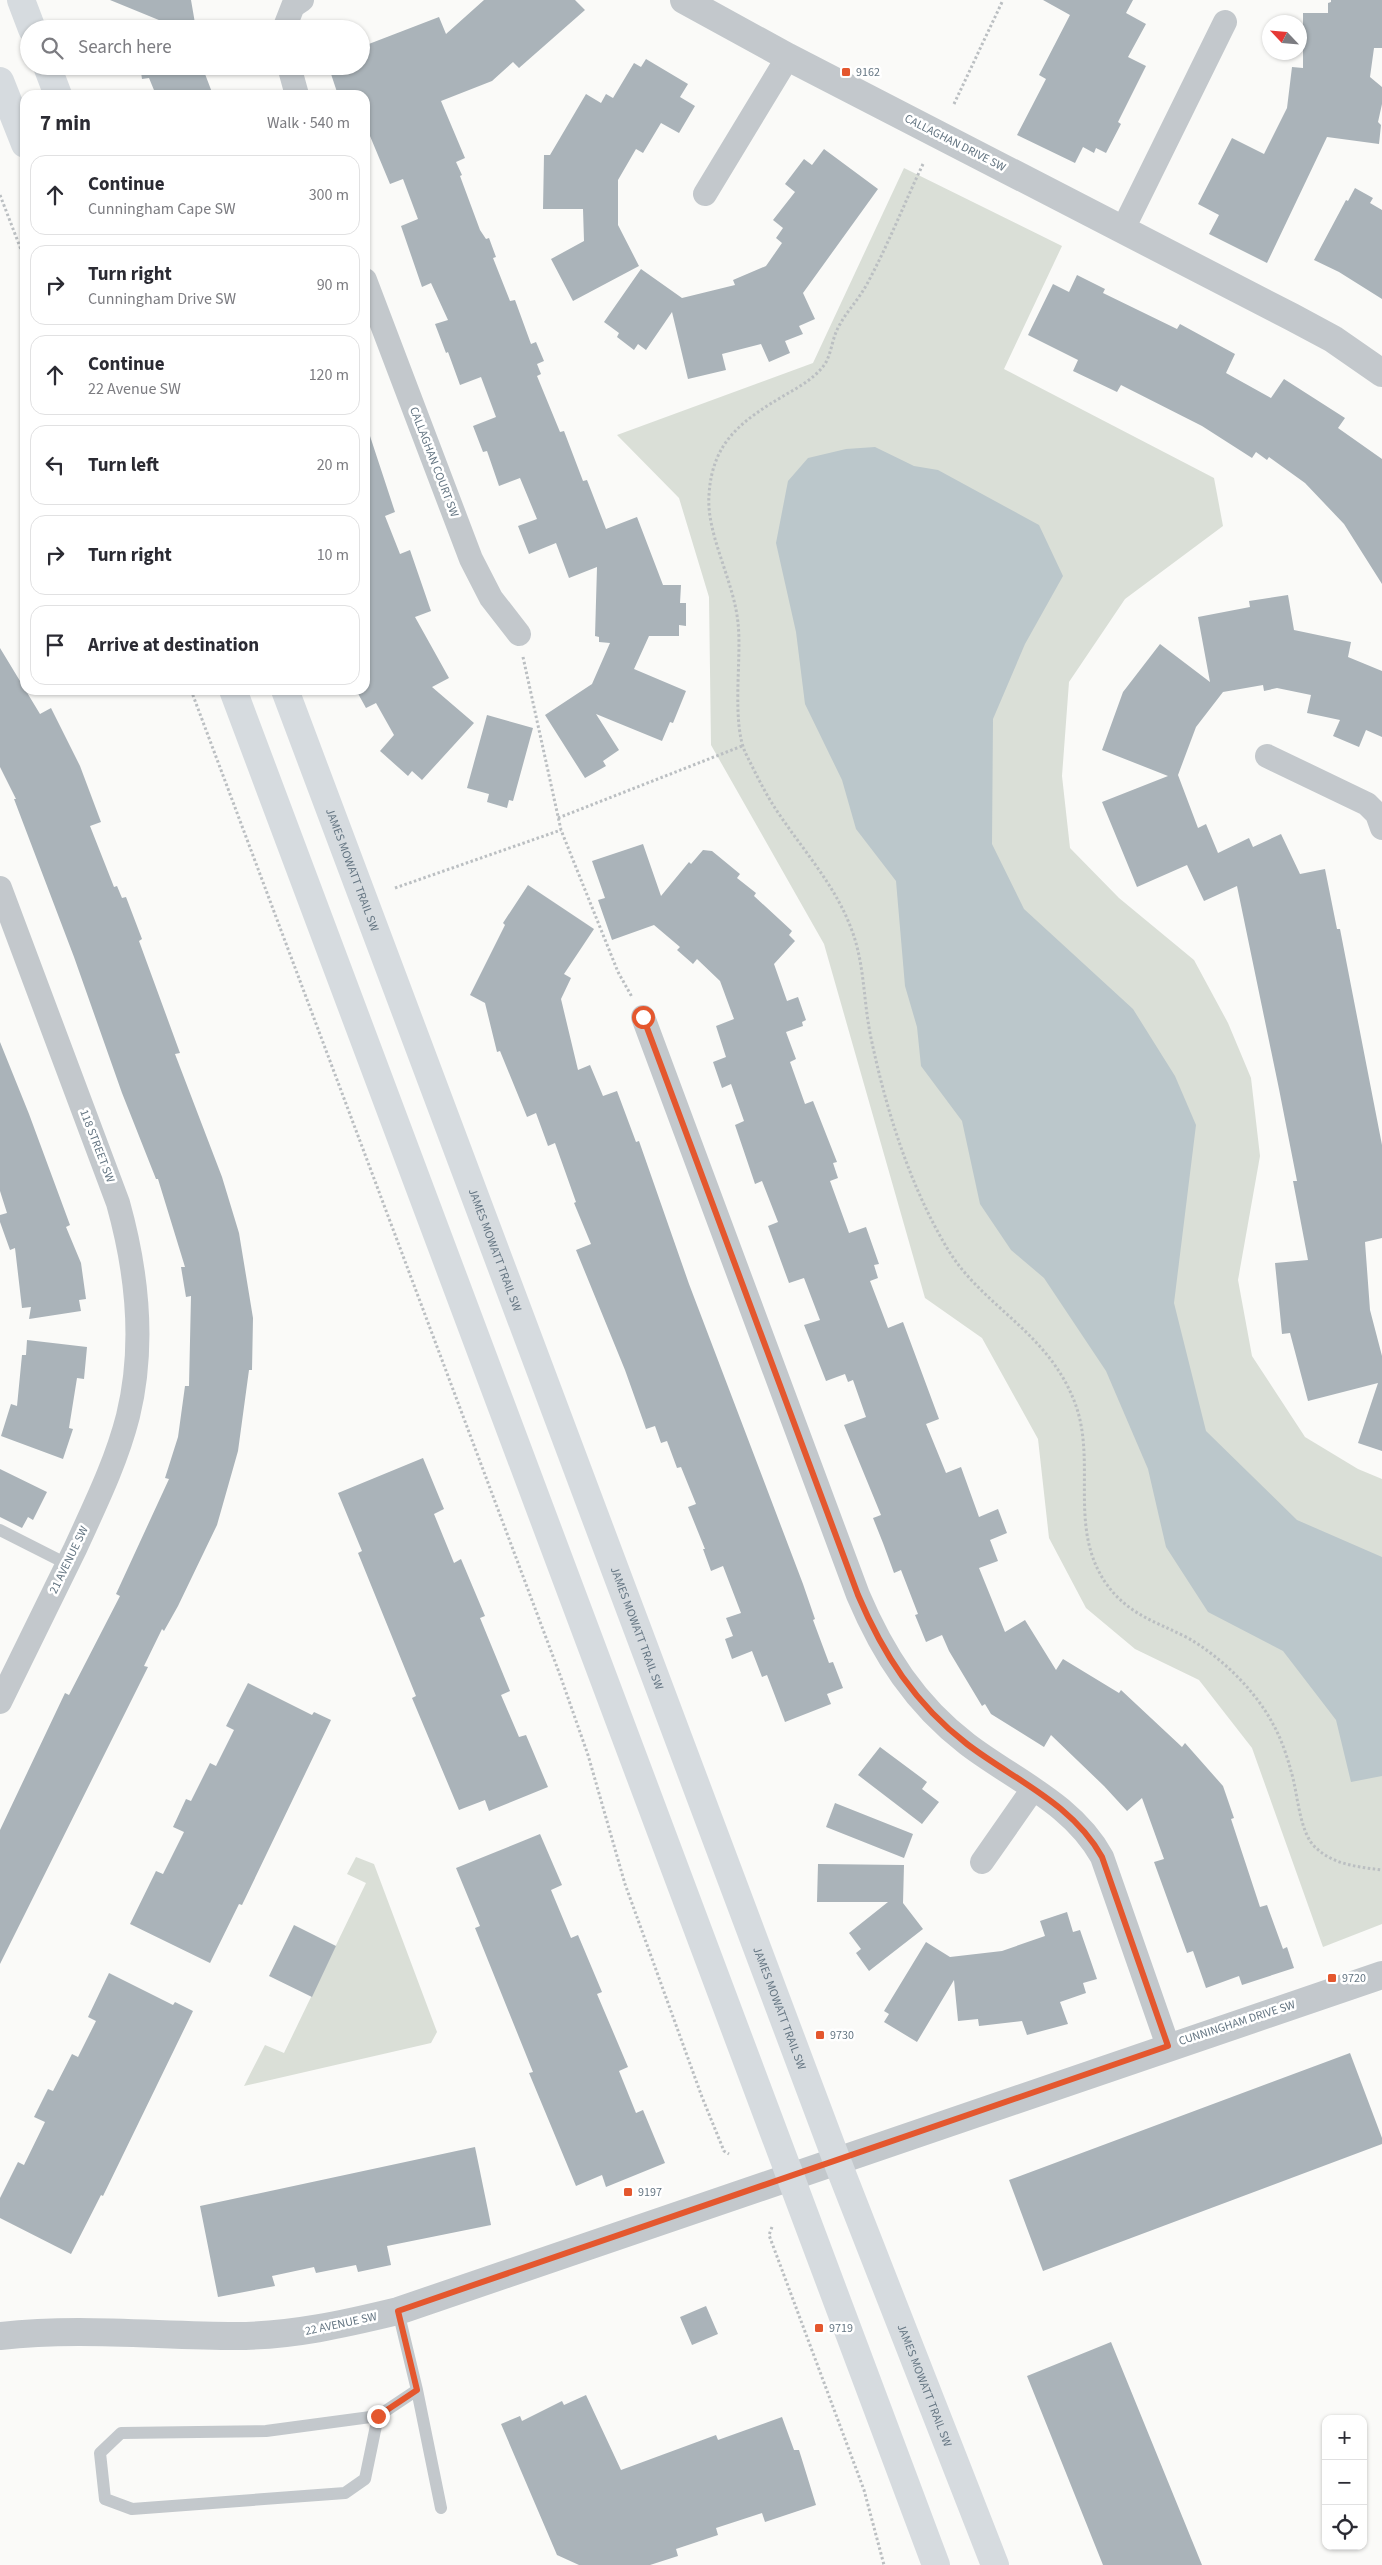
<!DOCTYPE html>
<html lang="en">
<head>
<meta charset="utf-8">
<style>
  body { margin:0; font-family:"Source Sans 3",sans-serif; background:#f2f2f3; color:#2b2b33 }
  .controls { position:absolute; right:15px; bottom:15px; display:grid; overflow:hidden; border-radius:10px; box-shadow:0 1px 4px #0004 }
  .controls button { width:45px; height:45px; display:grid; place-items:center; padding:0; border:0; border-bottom:1px solid #e1e1e2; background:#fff; color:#2b2b33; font:25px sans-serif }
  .compass { position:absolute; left:1262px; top:15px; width:45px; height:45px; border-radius:50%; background:#fff; box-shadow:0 1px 4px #0004; rotate:296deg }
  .stop { position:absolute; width:15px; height:15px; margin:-11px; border:4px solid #e4572e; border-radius:50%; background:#fff }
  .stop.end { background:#e4572e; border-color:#fff; box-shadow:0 1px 5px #0008 }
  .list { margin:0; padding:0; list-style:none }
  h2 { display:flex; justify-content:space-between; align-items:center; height:65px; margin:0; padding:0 20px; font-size:21px }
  h2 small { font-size:16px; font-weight:400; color:#7c7c81 }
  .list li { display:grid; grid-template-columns:32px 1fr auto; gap:15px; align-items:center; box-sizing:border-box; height:80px; margin:0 10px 10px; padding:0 10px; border:1px solid #e1e1e2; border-radius:15px }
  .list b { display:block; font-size:19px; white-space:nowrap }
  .list p { margin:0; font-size:16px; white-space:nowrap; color:#7c7c81 }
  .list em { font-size:16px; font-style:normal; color:#7c7c81 }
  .icon { flex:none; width:28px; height:28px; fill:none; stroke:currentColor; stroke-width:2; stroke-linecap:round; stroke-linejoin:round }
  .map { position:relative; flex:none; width:1382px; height:2565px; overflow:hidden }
  .search { position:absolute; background:#fff; box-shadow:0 1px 4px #0004; left:20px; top:20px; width:350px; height:55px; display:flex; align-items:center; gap:12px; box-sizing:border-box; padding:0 18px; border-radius:28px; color:#7c7c81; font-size:19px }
  .panel { position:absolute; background:#fff; box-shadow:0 1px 4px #0004; left:20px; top:90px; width:350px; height:605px; border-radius:15px }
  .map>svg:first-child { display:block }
  .green { fill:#dadfd7 }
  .water { fill:#bbc7cb }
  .building { fill:#aab3b9 }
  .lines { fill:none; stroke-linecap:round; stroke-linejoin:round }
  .path { stroke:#bbbfc2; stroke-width:3; stroke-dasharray:2.5 2.5; stroke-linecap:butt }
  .service { stroke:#c3c8cc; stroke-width:12 }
  .minor { stroke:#c3c8cc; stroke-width:24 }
  .tertiary { stroke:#c3c8cc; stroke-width:28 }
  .secondary { stroke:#d6dbdf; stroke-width:28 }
  .route { stroke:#e4572e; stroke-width:6 }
  .poi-dot { fill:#e4572e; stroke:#fff; stroke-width:2 }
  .labels { text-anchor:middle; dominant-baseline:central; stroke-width:5; stroke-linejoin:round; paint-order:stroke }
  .poi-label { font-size:12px; fill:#657683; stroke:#fff; text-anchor:start }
  .street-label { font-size:12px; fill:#657683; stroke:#fff }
</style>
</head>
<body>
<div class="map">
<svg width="1382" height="2565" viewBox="0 0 1382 2565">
  <rect width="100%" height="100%" fill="#fafaf8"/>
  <!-- green -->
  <path class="green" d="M 904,168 L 1062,246 L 1004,369 L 1214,478 L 1223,526 L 1125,599 L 1069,682 L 1062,776 L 1070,848 L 1119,898 L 1194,960 L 1228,1023 L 1251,1078 L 1260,1156 L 1238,1280 L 1252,1356 L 1305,1437 L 1358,1469 L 1382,1479 L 1382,1924 L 1323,1947 L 1252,1748 L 1199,1680 L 1135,1649 L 1086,1608 L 1049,1538 L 1038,1439 L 982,1338 L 925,1298 L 824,944 L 711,745 L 709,597 L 679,498 L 617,435 L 813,363 Z
    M 356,1857 L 374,1864 L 437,2032 L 431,2043 L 244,2086 L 265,2045 L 284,2053 L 366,1883 L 347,1874 Z"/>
  <!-- water -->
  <path class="water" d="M 875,447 L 914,466 L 938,470 L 1039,525 L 1063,576 L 1025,644 L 993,719 L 992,844 L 1024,909 L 1133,1009 L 1175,1076 L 1196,1125 L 1174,1303 L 1206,1431 L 1297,1520 L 1382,1557 L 1382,1776 L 1351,1782 L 1336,1720 L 1283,1651 L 1208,1612 L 1166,1547 L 1148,1469 L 1106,1371 L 1044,1278 L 1011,1250 L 980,1204 L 962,1121 L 921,1066 L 917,1027 L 905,986 L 896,881 L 856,829 L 842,780 L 805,704 L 796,632 L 776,543 L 788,481 L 808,458 L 846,449 Z"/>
  <!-- building -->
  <path class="building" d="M 110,0 L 191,0 L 196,29 L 154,29 L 171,25 Z
    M 484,0 L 575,0 L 585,10 L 519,68 L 513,62 L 492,81 L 441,101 L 465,158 L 456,162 L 462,175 L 460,176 L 480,230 L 486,239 L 489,238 L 496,257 L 493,258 L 510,301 L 515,300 L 531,344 L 536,342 L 544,361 L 537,364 L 541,374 L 537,376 L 560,432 L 564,431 L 583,481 L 587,480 L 606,529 L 637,517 L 663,585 L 681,585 L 680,603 L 686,603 L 686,626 L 679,625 L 679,636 L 649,636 L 634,669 L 686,691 L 673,723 L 670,722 L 662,741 L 596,714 L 619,750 L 603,761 L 606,766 L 585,778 L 545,715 L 592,684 L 610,643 L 599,642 L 599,637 L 595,636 L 597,567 L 569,578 L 556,543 L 529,554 L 518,526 L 537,519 L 520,478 L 499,486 L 487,451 L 483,452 L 473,426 L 496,417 L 481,377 L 460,385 L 448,352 L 446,353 L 435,324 L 448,320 L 431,283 L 422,287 L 401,226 L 418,219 L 403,179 L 390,184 L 370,136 L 365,137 L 365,95 L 338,95 L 330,71 L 342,66 L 361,66 L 361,47 L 439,17 L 446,34 Z
    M 1043,0 L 1133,0 L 1126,13 L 1146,24 L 1128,57 L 1146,66 L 1118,122 L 1121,124 L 1106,153 L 1096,148 L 1094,153 L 1083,147 L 1075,163 L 1017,135 L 1046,79 L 1039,75 L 1070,15 Z
    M 1331,0 L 1382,0 L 1382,48 L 1374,48 L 1370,77 L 1382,87 L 1382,104 L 1378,122 L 1381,125 L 1379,144 L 1327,137 L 1267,263 L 1209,234 L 1219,215 L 1198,204 L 1232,138 L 1264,154 L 1287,108 L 1292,67 L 1303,68 L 1303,13 L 1328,13 L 1328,3 L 1331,2 Z
    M 646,59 L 688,84 L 680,97 L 695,106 L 679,133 L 661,123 L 643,153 L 636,149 L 618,180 L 618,225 L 639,266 L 573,301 L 551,259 L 584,241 L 583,209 L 543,209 L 544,155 L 550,155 L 586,94 L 601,103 L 606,94 L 613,98 L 634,63 L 641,67 Z
    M 140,66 L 202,66 L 213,95 L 156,95 L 149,78 L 142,79 Z
    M 824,149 L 878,189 L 803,293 L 815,319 L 799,326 L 803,334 L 785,341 L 790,353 L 769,362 L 761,344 L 722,354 L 726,370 L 688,379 L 672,312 L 646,350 L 638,344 L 634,350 L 617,337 L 619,333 L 604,322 L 641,269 L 682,298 L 735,285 L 733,280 L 766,266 L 782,243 L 776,238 L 783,228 L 773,220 L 795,192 L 785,184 L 804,159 L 812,165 Z
    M 1355,188 L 1373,198 L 1370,203 L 1382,210 L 1382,299 L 1339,272 L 1314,260 L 1346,200 L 1348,201 Z
    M 1077,275 L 1105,289 L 1103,293 L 1177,329 L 1180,324 L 1235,354 L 1226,373 L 1271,398 L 1284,379 L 1345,418 L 1338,428 L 1382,459 L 1382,584 L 1344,524 L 1305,483 L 1269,457 L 1267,460 L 1256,452 L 1252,458 L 1202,426 L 1121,385 L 1117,392 L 1073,371 L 1078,360 L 1028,335 L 1053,284 L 1069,292 Z
    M 369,433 L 395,512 L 385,516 L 400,554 L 410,550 L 431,611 L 415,617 L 449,678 L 432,687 L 474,723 L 422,780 L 412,771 L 408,776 L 380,751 L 394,735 L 376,703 L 366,708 L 356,690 L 365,690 L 365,434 Z
    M 1288,595 L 1294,630 L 1351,642 L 1348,657 L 1382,671 L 1382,737 L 1366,730 L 1359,747 L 1333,736 L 1340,720 L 1307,713 L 1311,695 L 1277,688 L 1264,691 L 1263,685 L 1223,692 L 1196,727 L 1178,775 L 1198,828 L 1206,824 L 1218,853 L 1249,838 L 1253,847 L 1281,834 L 1300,874 L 1325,869 L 1337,929 L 1340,929 L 1382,1145 L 1382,1238 L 1365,1242 L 1370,1310 L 1382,1356 L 1382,1451 L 1358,1443 L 1378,1383 L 1308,1401 L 1290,1333 L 1282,1334 L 1275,1263 L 1308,1260 L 1293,1181 L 1297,1181 L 1279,1089 L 1237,886 L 1204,901 L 1187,865 L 1137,887 L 1102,802 L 1168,776 L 1102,750 L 1123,692 L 1160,644 L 1210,682 L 1198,617 L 1250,607 L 1249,601 Z
    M 0,648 L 40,714 L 51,708 L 80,766 L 101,822 L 90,826 L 114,887 L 117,886 L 122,898 L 126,897 L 142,939 L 139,941 L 180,1053 L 175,1054 L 222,1177 L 239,1233 L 253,1318 L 252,1370 L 249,1370 L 238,1451 L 217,1525 L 178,1606 L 164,1631 L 162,1629 L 144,1666 L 148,1667 L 0,1964 L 0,1830 L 65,1693 L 69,1695 L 120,1596 L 116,1594 L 169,1479 L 165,1478 L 178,1437 L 185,1386 L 189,1386 L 191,1296 L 186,1297 L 181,1267 L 185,1267 L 158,1179 L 156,1179 L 122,1093 L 74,957 L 14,799 L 16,799 L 0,767 Z
    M 487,715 L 533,728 L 513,801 L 509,800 L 507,808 L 487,802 L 489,794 L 467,788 Z
    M 643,844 L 661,896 L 689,862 L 691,864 L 703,850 L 712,851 L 740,874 L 737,878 L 756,893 L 754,896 L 792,931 L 789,935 L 795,941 L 774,964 L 787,1001 L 798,997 L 806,1020 L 802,1022 L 803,1026 L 786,1032 L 796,1059 L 790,1062 L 805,1104 L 813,1101 L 837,1162 L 833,1163 L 838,1178 L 830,1181 L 849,1233 L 866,1227 L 879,1264 L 874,1265 L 878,1278 L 870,1281 L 888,1328 L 903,1322 L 939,1419 L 926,1424 L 946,1473 L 961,1467 L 979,1517 L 998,1509 L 1007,1533 L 990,1540 L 998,1561 L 979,1568 L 1005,1632 L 1025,1620 L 1056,1670 L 1063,1659 L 1119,1693 L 1121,1690 L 1182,1747 L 1185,1743 L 1223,1786 L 1234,1818 L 1231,1819 L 1260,1907 L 1267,1905 L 1283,1949 L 1287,1947 L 1294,1968 L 1242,1985 L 1239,1976 L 1206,1988 L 1193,1951 L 1187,1953 L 1154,1862 L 1164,1859 L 1142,1798 L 1127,1811 L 1104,1786 L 1051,1735 L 1044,1747 L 991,1714 L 985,1704 L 982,1706 L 949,1651 L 942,1635 L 926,1642 L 915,1615 L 918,1614 L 901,1570 L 894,1573 L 883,1543 L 873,1518 L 881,1515 L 844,1425 L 866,1417 L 853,1380 L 848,1382 L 845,1374 L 826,1381 L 804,1325 L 820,1320 L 804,1278 L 789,1283 L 768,1226 L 778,1222 L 762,1181 L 755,1184 L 735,1125 L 744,1121 L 731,1084 L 722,1088 L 713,1062 L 726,1057 L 716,1026 L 734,1019 L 720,981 L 697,959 L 693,964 L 677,950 L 680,947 L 654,925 L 612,940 L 598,900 L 605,898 L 592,861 Z
    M 528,885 L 594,929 L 564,974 L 571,978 L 561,999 L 578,1070 L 590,1065 L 603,1096 L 617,1091 L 636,1142 L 639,1141 L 689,1284 L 803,1584 L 815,1619 L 813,1620 L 829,1663 L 833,1662 L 843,1688 L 827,1694 L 831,1704 L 785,1722 L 767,1675 L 762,1677 L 752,1651 L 732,1659 L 725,1639 L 733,1636 L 726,1618 L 741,1613 L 723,1566 L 711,1571 L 703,1549 L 705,1549 L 688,1507 L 696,1504 L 681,1467 L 677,1468 L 667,1441 L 661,1443 L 655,1426 L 646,1429 L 625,1370 L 576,1250 L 591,1244 L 574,1203 L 576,1202 L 555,1143 L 548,1146 L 536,1113 L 527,1117 L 500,1051 L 497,1052 L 485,1003 L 470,995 L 505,925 L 503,923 Z
    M 0,1042 L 29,1114 L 70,1225 L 66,1227 L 81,1263 L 86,1299 L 79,1300 L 81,1311 L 29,1319 L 31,1307 L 22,1308 L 15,1248 L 10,1250 L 0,1222 L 0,1215 L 7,1213 L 0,1191 Z
    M 27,1340 L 87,1347 L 84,1379 L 77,1378 L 69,1428 L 73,1429 L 63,1459 L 1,1436 L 11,1404 L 17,1406 L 22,1355 L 26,1355 Z
    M 423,1458 L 444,1509 L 434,1514 L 454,1563 L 461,1559 L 485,1616 L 480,1618 L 510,1691 L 501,1695 L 519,1737 L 526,1735 L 548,1787 L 489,1811 L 485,1800 L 459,1810 L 412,1698 L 416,1696 L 358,1553 L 362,1551 L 338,1493 Z
    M 0,1469 L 47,1492 L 33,1520 L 28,1517 L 22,1528 L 0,1517 Z
    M 248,1683 L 312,1715 L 314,1712 L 331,1720 L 242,1905 L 239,1904 L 210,1963 L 130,1924 L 156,1871 L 163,1874 L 184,1832 L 173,1827 L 186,1799 L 191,1801 L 210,1763 L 216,1766 L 234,1730 L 226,1726 Z
    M 880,1747 L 927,1782 L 922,1789 L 939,1802 L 922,1824 L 858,1775 Z
    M 835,1803 L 913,1834 L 904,1858 L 826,1827 Z
    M 540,1834 L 562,1885 L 551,1890 L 571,1938 L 578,1935 L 602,1992 L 597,1994 L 628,2067 L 619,2071 L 636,2113 L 643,2110 L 665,2163 L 606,2187 L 602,2175 L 576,2186 L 529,2073 L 533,2072 L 475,1928 L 480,1926 L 456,1868 Z
    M 818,1864 L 904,1865 L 903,1903 L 923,1929 L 869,1971 L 856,1953 L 861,1949 L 849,1933 L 888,1902 L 817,1902 Z
    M 1067,1912 L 1073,1932 L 1080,1930 L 1097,1979 L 1083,1983 L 1086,1993 L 1060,2002 L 1068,2024 L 1027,2035 L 1022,2021 L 979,2026 L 978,2019 L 958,2021 L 954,1980 L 917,2042 L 884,2022 L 889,2014 L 884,2011 L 926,1942 L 950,1957 L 1002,1951 L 1045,1936 L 1040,1921 Z
    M 294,1925 L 336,1946 L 312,1997 L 269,1976 Z
    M 109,1973 L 173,2005 L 175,2002 L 193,2011 L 103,2196 L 101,2195 L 71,2254 L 0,2218 L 0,2198 L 18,2162 L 24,2165 L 45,2122 L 34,2117 L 48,2089 L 53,2091 L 72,2054 L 78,2057 L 96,2021 L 88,2017 Z
    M 1350,2053 L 1382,2138 L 1382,2144 L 1043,2271 L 1009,2180 Z
    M 475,2147 L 491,2225 L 387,2246 L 391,2265 L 358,2272 L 356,2265 L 316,2273 L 314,2267 L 272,2276 L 275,2286 L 218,2297 L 200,2206 Z
    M 706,2306 L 718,2334 L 692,2345 L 680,2317 Z
    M 1111,2342 L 1202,2565 L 1103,2565 L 1027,2376 Z
    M 586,2395 L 621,2470 L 716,2435 L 718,2440 L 782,2417 L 794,2450 L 799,2450 L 816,2505 L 765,2522 L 762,2513 L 716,2528 L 718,2535 L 676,2549 L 678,2556 L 650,2565 L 579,2565 L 557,2555 L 501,2424 L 520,2416 L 522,2421 L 562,2401 L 564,2405 Z"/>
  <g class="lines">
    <!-- path -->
    <path class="path" d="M 954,104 L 1003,0
      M 923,164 C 904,204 888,245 867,284 C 859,299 847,311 839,326 C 832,338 832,352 825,364 C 815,378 799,387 785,395 C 743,420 712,441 709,495 C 706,534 734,581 738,623 C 742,659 731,723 746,754 C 755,772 764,791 775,808 C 801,848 834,883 851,928 C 865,964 863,1000 871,1038 C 886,1109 909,1184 947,1248 C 982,1307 1048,1331 1075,1403 C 1097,1462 1068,1526 1105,1582 C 1128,1615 1155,1621 1188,1638 C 1221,1657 1255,1690 1273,1724 C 1281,1738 1287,1756 1291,1771 C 1298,1793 1299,1833 1316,1848 C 1334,1865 1359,1867 1382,1870
      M 0,195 L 25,260
      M 523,657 L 561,830 L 618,972 L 632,997
      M 191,690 L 560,1675 L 588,1755 L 625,1884 L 702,2097 L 724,2151 L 729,2154
      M 558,818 L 742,746
      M 395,888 L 561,830
      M 772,2227 L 769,2235 L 864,2490 L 884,2565"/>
    <!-- service -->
    <path class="service" d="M 0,1530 L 67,1564
      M 417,2390 L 441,2508
      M 378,2416 L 365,2479 L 345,2493 L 132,2509 L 105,2499 L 100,2453 L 121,2433 L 266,2431 L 378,2416 L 417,2390 L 398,2311"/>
    <!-- minor -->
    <path class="minor" d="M 284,29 L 293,6 L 302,0
      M 289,66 L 297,95
      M 705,194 L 788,57
      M 1123,229 L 1225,22
      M 365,280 L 471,559 L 491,598 L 519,634
      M 1267,756 L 1367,804 L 1377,814 L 1382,828
      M 0,888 L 118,1203 C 137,1271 145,1346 128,1416 C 116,1463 95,1505 75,1549 C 50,1600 25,1651 0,1702
      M 643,1017 L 858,1595 C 883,1654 915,1704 967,1744 C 1014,1780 1072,1803 1102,1857 L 1168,2046
      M 982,1862 L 1033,1789"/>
    <!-- tertiary -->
    <path class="tertiary" d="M 684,0 L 788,57 L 1292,317 L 1333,339 L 1382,373
      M 0,2336 C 79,2327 158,2336 236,2336 C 292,2336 344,2324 398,2311 L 1382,1975"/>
    <!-- secondary -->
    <g class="secondary">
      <path d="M 21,0 L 32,29"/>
      <path d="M 47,66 L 58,95"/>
      <path d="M 0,81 L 25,144"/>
      <path d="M 233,690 L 936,2565"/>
      <path id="s1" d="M 285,690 L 837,2161 L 995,2565"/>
    </g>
  </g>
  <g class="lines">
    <!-- route -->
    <path class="route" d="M 378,2416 L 417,2390 L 398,2311 L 1168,2046 L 1102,1857 C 1072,1803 1014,1780 967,1744 C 915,1704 883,1654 858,1595 L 643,1017"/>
  </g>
  <!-- markers -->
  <g class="poi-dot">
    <rect x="841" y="67" width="10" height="10" rx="2.5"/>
    <rect x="1327" y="1973" width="10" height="10" rx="2.5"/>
    <rect x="815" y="2030" width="10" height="10" rx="2.5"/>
    <rect x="623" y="2187" width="10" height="10" rx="2.5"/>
    <rect x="814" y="2323" width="10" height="10" rx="2.5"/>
  </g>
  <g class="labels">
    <!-- poi labels -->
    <g class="poi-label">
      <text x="856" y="72">9162</text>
      <text x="1342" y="1978">9720</text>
      <text x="830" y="2035">9730</text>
      <text x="638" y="2192">9197</text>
      <text x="829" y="2328">9719</text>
    </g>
    <!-- street labels -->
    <g class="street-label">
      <text transform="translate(955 143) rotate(27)">CALLAGHAN DRIVE SW</text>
      <text transform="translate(434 462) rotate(69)">CALLAGHAN COURT SW</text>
      <text stroke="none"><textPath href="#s1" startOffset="192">JAMES MOWATT TRAIL SW</textPath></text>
      <text transform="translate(97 1146) rotate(69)">118 STREET SW</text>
      <text stroke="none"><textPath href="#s1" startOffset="598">JAMES MOWATT TRAIL SW</textPath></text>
      <text transform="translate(69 1560) rotate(-64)">21 AVENUE SW</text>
      <text stroke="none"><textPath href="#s1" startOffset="1002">JAMES MOWATT TRAIL SW</textPath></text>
      <text stroke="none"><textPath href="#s1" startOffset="1408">JAMES MOWATT TRAIL SW</textPath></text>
      <text transform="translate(1237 2023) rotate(-18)">CUNNINGHAM DRIVE SW</text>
      <text transform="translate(341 2324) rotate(-12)">22 AVENUE SW</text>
      <text stroke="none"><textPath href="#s1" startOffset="1812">JAMES MOWATT TRAIL SW</textPath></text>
    </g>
  </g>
</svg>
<div class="controls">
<button>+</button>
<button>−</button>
<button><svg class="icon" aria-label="locate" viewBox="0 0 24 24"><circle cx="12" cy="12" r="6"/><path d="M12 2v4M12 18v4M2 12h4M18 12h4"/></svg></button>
</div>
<svg class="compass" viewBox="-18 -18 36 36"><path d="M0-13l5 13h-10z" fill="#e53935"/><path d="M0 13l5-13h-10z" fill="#7c7c81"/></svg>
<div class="stop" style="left:643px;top:1017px"></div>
<div class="stop end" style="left:378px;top:2416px"></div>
<div class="search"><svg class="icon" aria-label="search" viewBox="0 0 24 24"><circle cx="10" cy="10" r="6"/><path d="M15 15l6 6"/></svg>Search here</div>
<section class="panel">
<h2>7 min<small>Walk · 540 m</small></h2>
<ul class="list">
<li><svg class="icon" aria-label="ahead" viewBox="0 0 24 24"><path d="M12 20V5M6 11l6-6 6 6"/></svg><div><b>Continue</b><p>Cunningham Cape SW</p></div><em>300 m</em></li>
<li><svg class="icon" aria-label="right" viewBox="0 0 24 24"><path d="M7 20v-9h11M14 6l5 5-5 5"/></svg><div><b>Turn right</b><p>Cunningham Drive SW</p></div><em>90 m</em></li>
<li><svg class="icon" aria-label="ahead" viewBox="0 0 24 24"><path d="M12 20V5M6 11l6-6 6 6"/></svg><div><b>Continue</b><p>22 Avenue SW</p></div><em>120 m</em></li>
<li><svg class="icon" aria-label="left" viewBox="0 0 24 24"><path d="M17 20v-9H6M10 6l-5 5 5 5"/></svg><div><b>Turn left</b></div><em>20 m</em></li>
<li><svg class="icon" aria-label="right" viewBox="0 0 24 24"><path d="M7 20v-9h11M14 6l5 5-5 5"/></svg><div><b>Turn right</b></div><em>10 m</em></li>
<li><svg class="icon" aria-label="arrive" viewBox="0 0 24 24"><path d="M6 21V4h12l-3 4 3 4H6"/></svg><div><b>Arrive at destination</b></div></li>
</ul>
</section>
</div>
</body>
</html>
